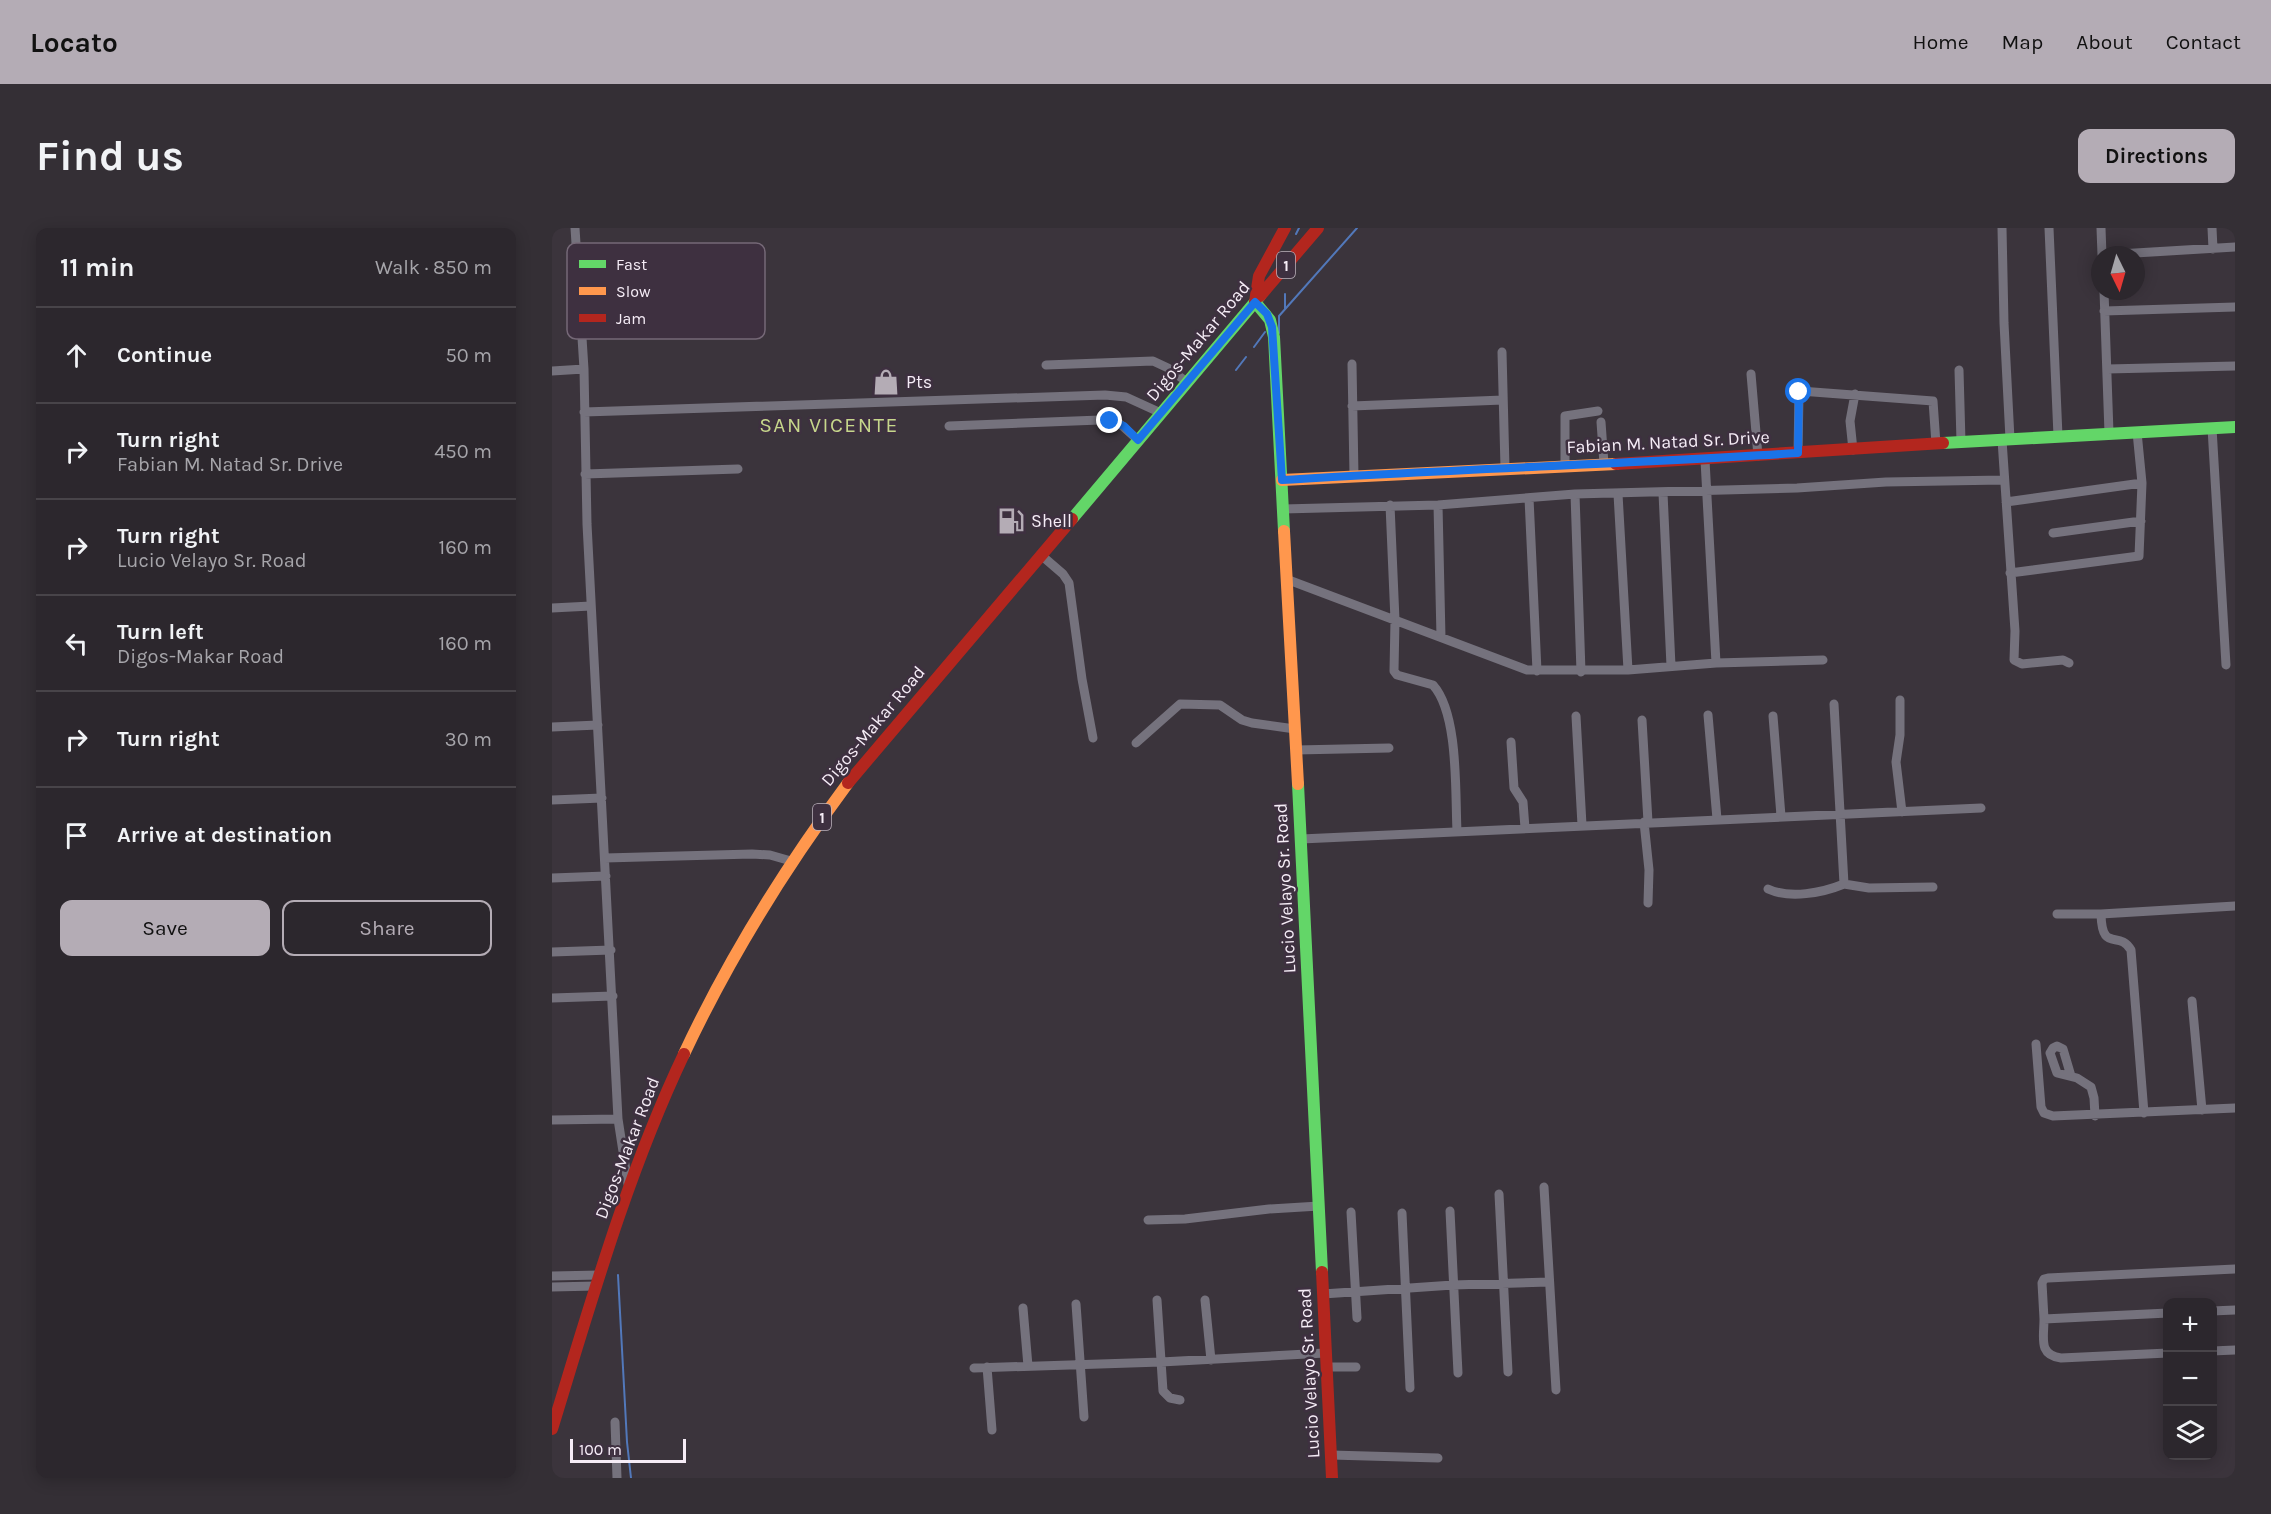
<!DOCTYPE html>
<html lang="en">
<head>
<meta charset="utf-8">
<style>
  body { margin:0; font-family:Karla,sans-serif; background:#342f35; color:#f1f3f6 }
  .controls { position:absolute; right:18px; bottom:18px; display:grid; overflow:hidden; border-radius:12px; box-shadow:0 3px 15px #0003 }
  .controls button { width:54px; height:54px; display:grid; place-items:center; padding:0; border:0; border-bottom:2px solid #484449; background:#2c272d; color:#f1f3f6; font:30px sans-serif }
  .compass { position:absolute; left:1539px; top:18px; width:54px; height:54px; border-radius:50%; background:#2c272d; box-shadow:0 3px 15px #0003; rotate:175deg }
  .scale { position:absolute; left:18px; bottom:15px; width:116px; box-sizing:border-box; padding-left:6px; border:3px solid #f5ecf6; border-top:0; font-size:16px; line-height:21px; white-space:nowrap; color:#f5ecf6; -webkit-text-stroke:4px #3e3040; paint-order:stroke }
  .stop { position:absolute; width:18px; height:18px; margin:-14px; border:4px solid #1a73e8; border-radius:50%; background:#fff }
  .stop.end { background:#1a73e8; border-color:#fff; box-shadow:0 2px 6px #0008 }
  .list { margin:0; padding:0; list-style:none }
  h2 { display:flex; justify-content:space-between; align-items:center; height:78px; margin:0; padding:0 24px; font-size:26px }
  h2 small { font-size:20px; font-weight:400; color:#a6a5aa }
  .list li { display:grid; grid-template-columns:39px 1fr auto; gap:18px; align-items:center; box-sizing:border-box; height:96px; padding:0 24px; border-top:2px solid #484449 }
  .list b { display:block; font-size:22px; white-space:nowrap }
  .list p { margin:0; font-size:20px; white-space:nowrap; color:#a6a5aa }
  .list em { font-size:20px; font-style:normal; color:#a6a5aa }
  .actions { display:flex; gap:12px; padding:18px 24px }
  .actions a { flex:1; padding:14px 0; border:2px solid #b4acb5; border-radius:12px; text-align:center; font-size:21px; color:#b4acb5 }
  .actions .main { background:#b4acb5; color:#111 }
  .icon { flex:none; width:33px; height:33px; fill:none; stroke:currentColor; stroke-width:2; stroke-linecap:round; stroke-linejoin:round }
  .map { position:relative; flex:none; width:1683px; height:1250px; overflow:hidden; border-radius:12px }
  header { display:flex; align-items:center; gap:36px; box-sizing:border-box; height:84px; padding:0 30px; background:#b4acb5; color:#111 }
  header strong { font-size:28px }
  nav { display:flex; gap:33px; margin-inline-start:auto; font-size:21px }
  .intro { display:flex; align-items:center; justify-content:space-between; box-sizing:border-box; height:144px; padding:0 36px }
  h1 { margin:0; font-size:42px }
  .button { padding:15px 27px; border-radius:12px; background:#b4acb5; color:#111; font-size:21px; font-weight:700 }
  main { display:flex; gap:36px; padding:0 36px }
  aside { flex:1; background:#2c272d; border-radius:12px; box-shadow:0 3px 15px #0003 }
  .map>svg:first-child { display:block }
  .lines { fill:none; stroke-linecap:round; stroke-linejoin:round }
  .stream { stroke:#5278ba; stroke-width:2 }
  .street { stroke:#75727d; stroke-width:9 }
  .fast { stroke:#63d668; stroke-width:12 }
  .slow { stroke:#ff974d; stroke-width:12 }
  .jam { stroke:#b3261e; stroke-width:12 }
  .route { stroke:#1a73e8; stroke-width:8 }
  .labels { text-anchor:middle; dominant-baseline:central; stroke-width:5; stroke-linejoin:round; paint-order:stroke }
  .shield { fill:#3e3040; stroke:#beb4bf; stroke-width:1.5 }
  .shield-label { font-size:16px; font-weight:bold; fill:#f5ecf6 }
  .street-label { font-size:18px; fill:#f5ecf6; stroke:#3e3040 }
  .poi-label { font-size:18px; fill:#f5ecf6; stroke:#3e3040; text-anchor:start }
  .quarter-label { font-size:21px; letter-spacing:1.5px; fill:#c6d78b; stroke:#3e3040 }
  .key { fill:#3e3040; stroke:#756877; stroke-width:1.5 }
  .key-label { font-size:16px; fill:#f5ecf6 }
</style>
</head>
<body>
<header>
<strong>Locato</strong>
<nav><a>Home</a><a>Map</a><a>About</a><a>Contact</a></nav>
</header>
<div class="intro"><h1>Find us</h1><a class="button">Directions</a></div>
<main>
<aside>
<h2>11 min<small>Walk · 850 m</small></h2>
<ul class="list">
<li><svg class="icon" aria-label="ahead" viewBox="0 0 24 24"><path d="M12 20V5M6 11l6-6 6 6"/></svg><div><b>Continue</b></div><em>50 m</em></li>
<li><svg class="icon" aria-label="right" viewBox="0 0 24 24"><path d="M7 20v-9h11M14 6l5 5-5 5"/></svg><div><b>Turn right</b><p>Fabian M. Natad Sr. Drive</p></div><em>450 m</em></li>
<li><svg class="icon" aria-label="right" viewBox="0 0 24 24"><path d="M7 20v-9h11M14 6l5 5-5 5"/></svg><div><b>Turn right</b><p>Lucio Velayo Sr. Road</p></div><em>160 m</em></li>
<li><svg class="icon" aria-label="left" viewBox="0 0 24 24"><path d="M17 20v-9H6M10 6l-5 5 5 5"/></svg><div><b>Turn left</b><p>Digos-Makar Road</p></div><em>160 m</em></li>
<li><svg class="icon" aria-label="right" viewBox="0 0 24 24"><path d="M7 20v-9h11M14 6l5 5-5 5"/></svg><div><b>Turn right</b></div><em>30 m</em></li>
<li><svg class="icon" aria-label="arrive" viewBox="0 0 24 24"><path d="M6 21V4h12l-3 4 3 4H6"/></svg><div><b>Arrive at destination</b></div></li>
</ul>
<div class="actions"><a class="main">Save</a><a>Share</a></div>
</aside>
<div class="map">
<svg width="1683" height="1250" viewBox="0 0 1683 1250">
  <rect width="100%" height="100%" fill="#3b343c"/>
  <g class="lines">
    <!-- stream -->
    <path class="stream" d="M 744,6 L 747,0
      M 733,81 L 733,66
      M 727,105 L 727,88 L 805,0
      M 702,119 L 713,104
      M 684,142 L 694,129
      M 66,1047 L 75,1214 L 79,1250"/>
    <!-- street -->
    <path class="street" d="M 23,0 L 32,141 L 35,296 L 66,891 L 76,956
      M 1450,0 L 1452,95 L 1458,211
      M 1497,0 L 1506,208
      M 1549,0 L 1550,27
      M 1660,0 L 1661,21
      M 1550,27 L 1683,19
      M 1552,63 L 1557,205
      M 1552,83 L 1683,79
      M 950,124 L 953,240
      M 800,136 L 802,248
      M 494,137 L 601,133 L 616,140 L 635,154
      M 1555,141 L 1683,138
      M 1407,142 L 1409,214
      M 0,143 L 32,141
      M 1199,146 L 1206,228
      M 800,178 L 951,172
      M 32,184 L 553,167 L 574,169 L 609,185
      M 1049,194 L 1052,236
      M 397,198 L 548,192 L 567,195 L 586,212
      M 1660,200 L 1674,437
      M 1450,212 L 1463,403 L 1462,432 L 1470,436 L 1511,432 L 1517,435
      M 1301,222 L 1298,193 L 1303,166
      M 1246,225 L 1247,166 L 1248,163 L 1381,173 L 1384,216
      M 1153,232 L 1164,435
      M 1013,237 L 1013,188 L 1046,183
      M 33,246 L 186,241
      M 1111,265 L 1119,438
      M 1023,266 L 1029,444
      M 1066,266 L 1076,442
      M 977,270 L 985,443
      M 1454,274 L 1590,255
      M 838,277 L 843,392 L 842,443 L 845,447 L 881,457 C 907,486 903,565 905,603
      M 886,277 L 889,409
      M 731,281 L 886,277 L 1023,266 L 1245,260 L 1334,254 L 1451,252
      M 1501,305 L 1589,293
      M 489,327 L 511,346 L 517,355 L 530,451 L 541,510
      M 1458,345 L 1587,328 L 1590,255 L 1585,204
      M 734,351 L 975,442 L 1076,442 L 1164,435 L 1271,432
      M 0,380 L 39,378
      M 1348,472 L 1348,507 L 1344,534 L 1350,584
      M 1282,476 L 1292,656 L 1317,660 L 1381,659
      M 1156,487 L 1165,591
      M 1024,488 L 1030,597
      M 1221,488 L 1229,588
      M 1090,492 L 1096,594
      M 0,499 L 46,497
      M 959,514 L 962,560 L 971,574 L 973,600
      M 584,515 L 628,476 L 668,477 L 690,492 L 700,495 L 743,501
      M 744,522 L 837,520
      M 0,572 L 50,570
      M 1092,594 L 1097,642 L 1096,675
      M 749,611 L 1429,580
      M 53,630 L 200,626 L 218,627 L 239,633
      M 0,650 L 54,648
      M 1216,661 C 1238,671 1270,665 1292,656
      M 1505,686 L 1549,686 C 1550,726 1567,701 1579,722 L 1592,885
      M 1549,686 L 1683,678
      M 0,724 L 59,722
      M 0,770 L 61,768
      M 1640,773 L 1650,882
      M 1484,816 L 1489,879 L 1492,885 L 1501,888 L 1683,880
      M 1519,848 L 1511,821 L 1505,818 L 1501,820 L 1498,825 L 1505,845 L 1525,850 L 1539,859 L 1542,870 L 1543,888
      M 0,892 L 66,891
      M 992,959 L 1004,1162
      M 947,966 L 956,1144
      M 898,983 L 906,1145
      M 799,984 L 805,1090
      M 850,985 L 858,1160
      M 596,992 L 633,991 L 717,981 L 767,978
      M 0,1048 L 48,1047
      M 0,1059 L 44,1058
      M 771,1066 L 901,1057 L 997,1054
      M 605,1072 L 611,1163 L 618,1170 L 628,1172
      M 653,1072 L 659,1132
      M 524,1076 L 532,1189
      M 471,1080 L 476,1138
      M 1660,1083 L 1683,1082
      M 1616,1085 L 1492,1091 L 1490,1055 L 1492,1051 L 1496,1050 L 1683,1041
      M 1492,1091 C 1492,1110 1486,1127 1509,1130 L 1616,1125
      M 1660,1123 L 1683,1122
      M 435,1139 L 440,1202
      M 774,1139 L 804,1139
      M 422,1140 L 609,1134 L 773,1125
      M 63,1194 L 65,1250
      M 779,1227 L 886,1230"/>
    <!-- fast -->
    <path class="fast" d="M 703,74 L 718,92 L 722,109 L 732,303
      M 1391,215 L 1683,199
      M 520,291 L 708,68
      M 746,556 L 770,1044"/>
    <!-- slow -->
    <path class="slow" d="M 730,252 L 1064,236
      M 732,303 L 746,556
      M 132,826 C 177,730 233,640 296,555"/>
    <!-- jam -->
    <path class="jam" d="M 708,68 L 766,0
      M 703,74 L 707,48 L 733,0
      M 1064,236 L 1391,215
      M 296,555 L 520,291
      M 770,1044 L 780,1250
      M 0,1201 C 39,1074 75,946 132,826"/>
  </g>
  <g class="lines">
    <!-- route -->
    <path class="route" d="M 558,193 L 572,198 L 586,212 L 703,74 L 715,86 L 720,99 L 730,252 C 902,241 1074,236 1246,225 L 1247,164"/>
  </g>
  <!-- icons -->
  <defs>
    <g id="shop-bare" transform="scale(2.07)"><path d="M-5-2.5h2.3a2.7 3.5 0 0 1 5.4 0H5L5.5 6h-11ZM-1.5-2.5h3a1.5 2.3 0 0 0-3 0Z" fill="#b4acb5" stroke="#3e3040" stroke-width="2.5" paint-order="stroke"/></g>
    <g id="fuel-bare" transform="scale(2.07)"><path d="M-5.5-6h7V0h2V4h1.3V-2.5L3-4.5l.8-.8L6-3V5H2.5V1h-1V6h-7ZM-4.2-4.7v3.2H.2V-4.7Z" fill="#b4acb5" stroke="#3e3040" stroke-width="2.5" paint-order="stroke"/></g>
  </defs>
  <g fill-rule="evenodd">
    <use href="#shop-bare" x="334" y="154"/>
    <use href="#fuel-bare" x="459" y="293"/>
  </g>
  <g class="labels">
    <!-- shield labels -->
    <g class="shield">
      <rect x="725" y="24" width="18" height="26" rx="4.5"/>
      <rect x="261" y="576" width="18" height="26" rx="4.5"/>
    </g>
    <g class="shield-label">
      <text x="734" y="37">1</text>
      <text x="270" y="589">1</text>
    </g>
    <!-- street labels -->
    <g class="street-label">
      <text transform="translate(646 113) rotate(-50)">Digos-Makar Road</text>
      <text transform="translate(1116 214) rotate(-3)">Fabian M. Natad Sr. Drive</text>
      <text transform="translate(321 498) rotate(-50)">Digos-Makar Road</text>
      <text transform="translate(733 660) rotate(-93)">Lucio Velayo Sr. Road</text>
      <text transform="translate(75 920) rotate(-69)">Digos-Makar Road</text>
      <text transform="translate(757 1145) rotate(-93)">Lucio Velayo Sr. Road</text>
    </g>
    <!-- poi labels -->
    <g class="poi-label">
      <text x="354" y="154">Pts</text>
      <text x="479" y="293">Shell</text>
    </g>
    <!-- quarter labels -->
    <g class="quarter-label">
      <text x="277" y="197">SAN VICENTE</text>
    </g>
  </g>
  <!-- legend -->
  <rect x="15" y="15" width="198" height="96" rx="9" class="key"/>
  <rect x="27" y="32" width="27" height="8" fill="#63d668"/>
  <rect x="27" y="59" width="27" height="8" fill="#ff974d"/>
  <rect x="27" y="86" width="27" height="8" fill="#b3261e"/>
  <g class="key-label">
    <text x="64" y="42">Fast</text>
    <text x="64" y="69">Slow</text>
    <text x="64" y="96">Jam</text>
  </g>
</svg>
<div class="controls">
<button>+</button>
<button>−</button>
<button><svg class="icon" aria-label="layers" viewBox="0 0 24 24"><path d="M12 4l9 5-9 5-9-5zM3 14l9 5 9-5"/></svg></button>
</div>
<svg class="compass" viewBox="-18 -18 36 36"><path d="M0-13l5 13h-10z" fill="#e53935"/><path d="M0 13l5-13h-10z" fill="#a6a5aa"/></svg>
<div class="scale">100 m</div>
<div class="stop" style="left:1247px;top:164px"></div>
<div class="stop end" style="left:558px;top:193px"></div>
</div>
</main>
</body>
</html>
